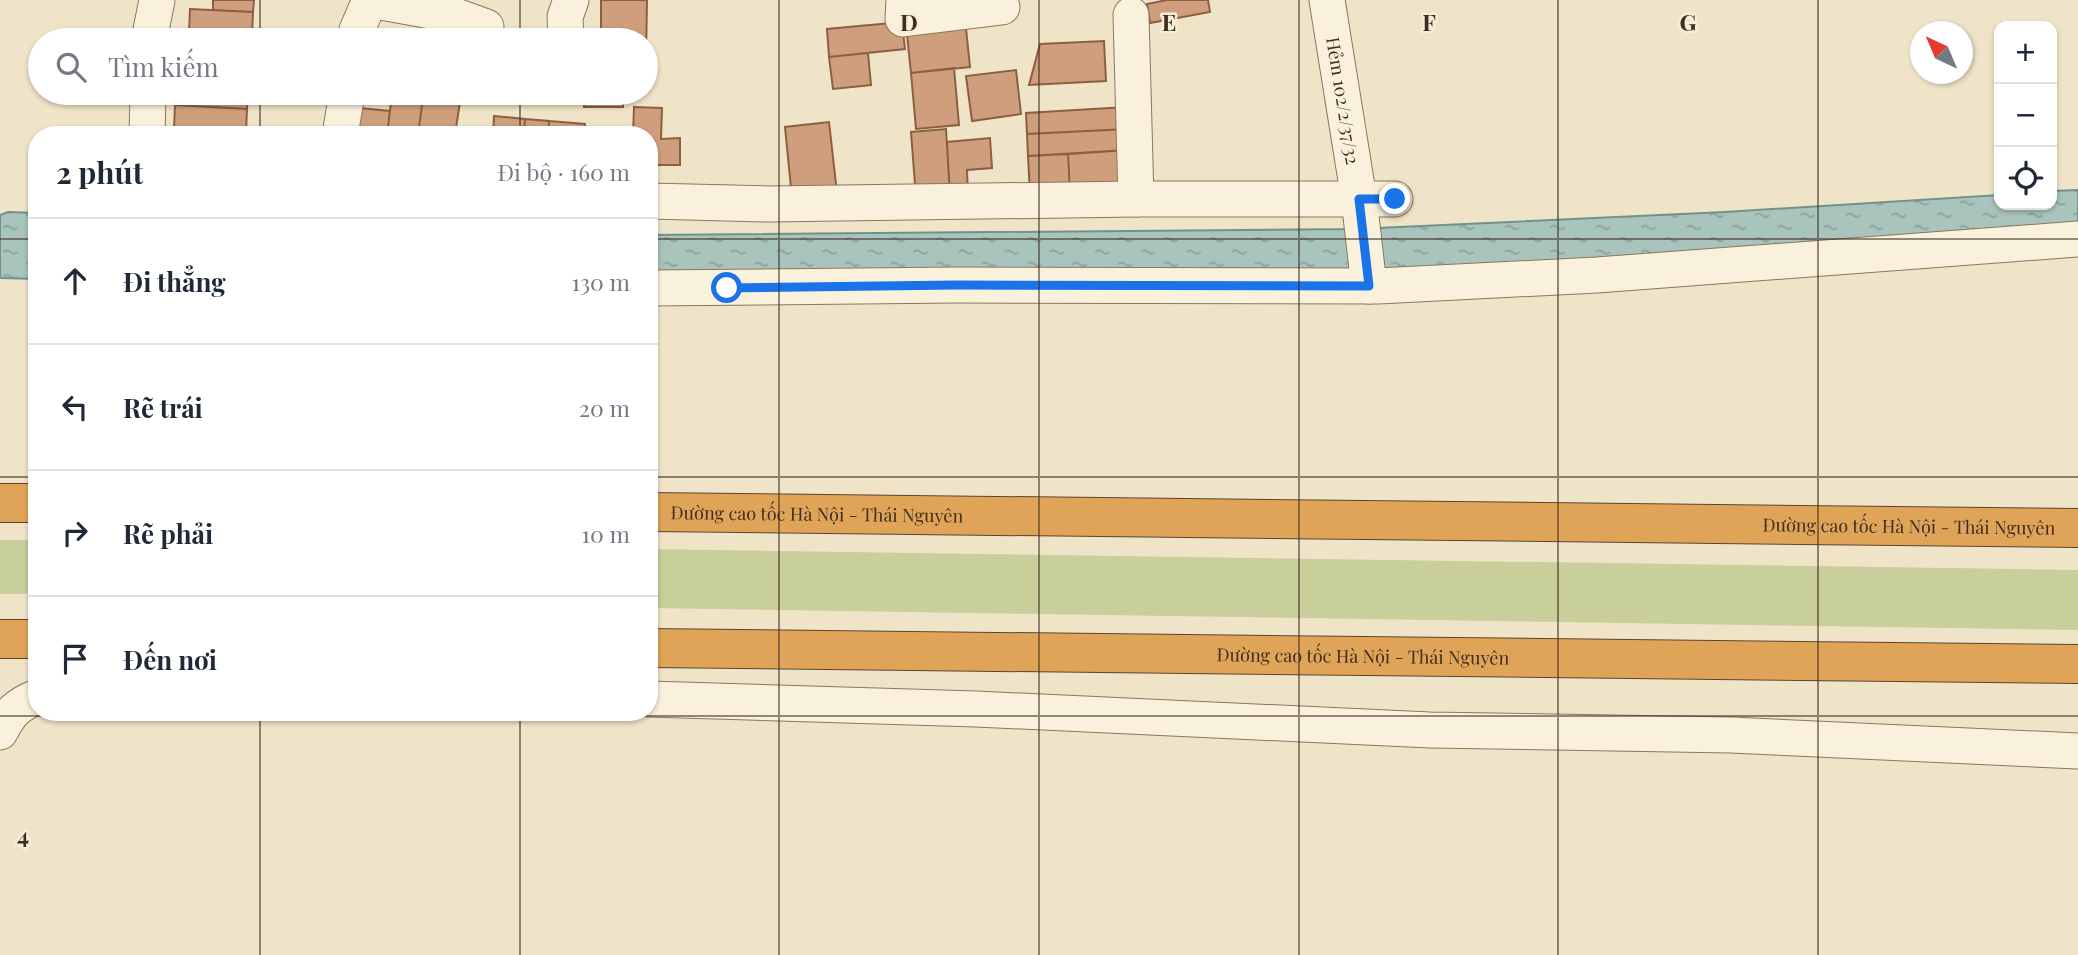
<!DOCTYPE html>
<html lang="vi">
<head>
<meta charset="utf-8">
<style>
  body { margin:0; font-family:"Playfair Display",serif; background:#f6f6f7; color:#1f2937 }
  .controls { position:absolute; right:21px; top:21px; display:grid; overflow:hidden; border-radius:14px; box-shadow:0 2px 5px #0004 }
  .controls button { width:63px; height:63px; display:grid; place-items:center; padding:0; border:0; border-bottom:2px solid #e0e1e3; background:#fff; color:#1f2937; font:35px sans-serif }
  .compass { position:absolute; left:1910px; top:21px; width:63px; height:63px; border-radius:50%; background:#fff; box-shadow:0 2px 5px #0004; rotate:316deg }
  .stop { position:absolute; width:21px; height:21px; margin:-16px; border:5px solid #1a73e8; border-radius:50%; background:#fff }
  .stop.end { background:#1a73e8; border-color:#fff; box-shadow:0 2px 7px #0008 }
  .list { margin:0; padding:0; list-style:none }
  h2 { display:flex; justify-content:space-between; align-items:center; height:91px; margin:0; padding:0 28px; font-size:30px }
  h2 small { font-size:23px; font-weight:400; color:#747a83 }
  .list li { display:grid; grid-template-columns:46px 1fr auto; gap:21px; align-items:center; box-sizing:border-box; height:126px; padding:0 28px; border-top:2px solid #e0e1e3 }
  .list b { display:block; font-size:26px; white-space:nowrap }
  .list em { font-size:23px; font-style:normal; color:#747a83 }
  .icon { flex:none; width:38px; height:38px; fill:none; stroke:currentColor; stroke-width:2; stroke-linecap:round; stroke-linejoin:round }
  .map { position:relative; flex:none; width:2078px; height:955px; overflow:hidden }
  .search { position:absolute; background:#fff; box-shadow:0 2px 5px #0004; left:28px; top:28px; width:630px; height:77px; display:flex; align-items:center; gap:18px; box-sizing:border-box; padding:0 24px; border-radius:38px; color:#747a83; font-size:26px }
  .panel { position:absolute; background:#fff; box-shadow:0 2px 5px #0004; left:28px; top:126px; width:630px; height:595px; border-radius:28px }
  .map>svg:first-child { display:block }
  .green { fill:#c9cf9b }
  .water { fill:url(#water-ripples); stroke:#6f938a; stroke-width:2 }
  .building { fill:#cf9f7d; stroke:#8d5f41; stroke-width:2 }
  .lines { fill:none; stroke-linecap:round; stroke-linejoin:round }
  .minor-casing { stroke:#8d765c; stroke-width:37 }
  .motorway-casing { stroke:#5b4430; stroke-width:40 }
  .minor { stroke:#faf1dc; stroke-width:35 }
  .motorway { stroke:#e0a458; stroke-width:38 }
  .route { stroke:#1a73e8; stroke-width:9 }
  .grid { fill:none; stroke:#3d2e20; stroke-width:2; stroke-opacity:0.55 }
  .labels { text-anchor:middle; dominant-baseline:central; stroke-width:5; stroke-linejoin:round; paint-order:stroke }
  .street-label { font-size:18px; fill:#3d2e20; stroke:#f7eed8 }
  .grid-label { font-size:23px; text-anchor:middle; font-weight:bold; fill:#3d2e20; stroke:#f7eed8; stroke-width:5; stroke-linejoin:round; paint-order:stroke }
</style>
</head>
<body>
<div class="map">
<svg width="2078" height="955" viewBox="0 0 2078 955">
  <defs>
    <pattern id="water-ripples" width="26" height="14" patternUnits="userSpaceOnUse" patternTransform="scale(1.75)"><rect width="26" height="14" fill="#a9c4bc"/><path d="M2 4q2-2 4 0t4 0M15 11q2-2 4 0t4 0" fill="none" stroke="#8ba098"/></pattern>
  </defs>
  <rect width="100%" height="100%" fill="#f0e4c8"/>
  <!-- green -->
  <path class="green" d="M 0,540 L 37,540 L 37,594 L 0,594 Z
    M 649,549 L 2078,570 L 2078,630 L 649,608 Z"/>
  <!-- water -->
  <path class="water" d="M 2078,190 L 2078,232 L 1419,279 L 649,276 L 649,235 L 1355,229 L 1725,212 L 1999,195 L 1999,205 L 2052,205 L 2052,191 Z
    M 8,212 L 37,213 L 37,279 L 0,278 L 0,215 Z"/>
  <!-- building -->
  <path class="building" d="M 213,0 L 254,0 L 253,12 L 213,10 Z
    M 601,0 L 647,0 L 646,58 L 646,40 L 601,40 Z
    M 1167,0 L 1208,0 L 1210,12 L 1150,23 L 1147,4 Z
    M 190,9 L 253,12 L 252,37 L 189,33 Z
    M 902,22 L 905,49 L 829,57 L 827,29 Z
    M 966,28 L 970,67 L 911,73 L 907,35 Z
    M 189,33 L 252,37 L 251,40 L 188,40 Z
    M 1104,41 L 1106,81 L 1029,85 L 1040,44 Z
    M 868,53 L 871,85 L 833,89 L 829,57 Z
    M 954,68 L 959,125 L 916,129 L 911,73 Z
    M 1016,70 L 1021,114 L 972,121 L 966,76 Z
    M 176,93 L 248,93 L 247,109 L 175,105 Z
    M 584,93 L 623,93 L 623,107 L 584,107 Z
    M 392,94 L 423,98 L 418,135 L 387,135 Z
    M 423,98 L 460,102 L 455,135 L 418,135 Z
    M 175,105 L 247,109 L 246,133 L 174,129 Z
    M 349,107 L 390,111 L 387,135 L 345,135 Z
    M 634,107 L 662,108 L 661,139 L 680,138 L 680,165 L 649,165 L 649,135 L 633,135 Z
    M 1126,107 L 1127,129 L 1027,134 L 1026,113 Z
    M 494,116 L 525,119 L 524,135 L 493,135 Z
    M 525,119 L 549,121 L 548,135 L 524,135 Z
    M 549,121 L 585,124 L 584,135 L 548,135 Z
    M 829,122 L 837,193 L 792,198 L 785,127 Z
    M 174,129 L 246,133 L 246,135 L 174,135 Z
    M 946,129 L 950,196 L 916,198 L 911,132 Z
    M 1127,129 L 1128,150 L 1028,156 L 1027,134 Z
    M 990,138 L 992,168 L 967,170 L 968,195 L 950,196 L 947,142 Z
    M 1128,150 L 1130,189 L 1070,192 L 1068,154 Z
    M 1068,154 L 1070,192 L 1030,194 L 1028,156 Z"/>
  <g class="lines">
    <!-- minor casing -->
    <g class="minor-casing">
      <g id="minor">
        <path d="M 370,0 L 453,15 L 486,27 L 481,40"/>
        <path d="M 904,0 L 903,19 L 1002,7"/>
        <path id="s1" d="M 1327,0 L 1359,199 L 1369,286"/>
        <path d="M 1131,15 L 1136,199"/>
        <path d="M 149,40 L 157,0"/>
        <path d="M 356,40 L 357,30 L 370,0"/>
        <path d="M 566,40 L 565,17 L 571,0"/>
        <path d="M 147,135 L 148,93"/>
        <path d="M 340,135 L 347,93"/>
        <path d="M 649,201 L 769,204 L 1136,199 L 1395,199"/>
        <path d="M 649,288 L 957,285 L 1378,286 L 1597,275 L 2078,239"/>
        <path d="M 649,699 L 976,709 L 1430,730 L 1731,735 L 2078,751"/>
        <path d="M 0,732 C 10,712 17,705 37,697"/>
      </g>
    </g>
    <!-- motorway casing -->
    <g class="motorway-casing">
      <g id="motorway">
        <path d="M 0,503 L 37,503"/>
        <path id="s2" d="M 649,512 L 2078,528"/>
        <path d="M 0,639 L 37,639"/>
        <path id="s3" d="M 649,648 L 2078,664"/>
      </g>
    </g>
    <!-- minor -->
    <use href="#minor" class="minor"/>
    <!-- motorway -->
    <use href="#motorway" class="motorway"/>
  </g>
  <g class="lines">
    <!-- route -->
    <path class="route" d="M 727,288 L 957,285 L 1369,286 L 1359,199 L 1395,199"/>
  </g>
  <!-- grid -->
  <path class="grid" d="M 260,0 L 260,40M 520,0 L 520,40M 779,0 L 779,955M 1039,0 L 1039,955M 1299,0 L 1299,955M 1558,0 L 1558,955M 1818,0 L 1818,955M 260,93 L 260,135M 520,93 L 520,135M 0,239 L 37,239M 649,239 L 2078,239M 0,477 L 37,477M 649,477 L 2078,477M 260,712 L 260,955M 520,712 L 520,955M 0,716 L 2078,716"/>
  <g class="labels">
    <!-- street labels -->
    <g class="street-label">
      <text stroke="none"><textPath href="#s1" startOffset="102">Hẻm 102/2/37/32</textPath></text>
      <text stroke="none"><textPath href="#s2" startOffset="168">Đường cao tốc Hà Nội - Thái Nguyên</textPath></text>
      <text stroke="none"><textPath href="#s2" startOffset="1260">Đường cao tốc Hà Nội - Thái Nguyên</textPath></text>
      <text stroke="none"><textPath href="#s3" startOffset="714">Đường cao tốc Hà Nội - Thái Nguyên</textPath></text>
    </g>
  </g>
  <g class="grid-label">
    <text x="909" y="31">D</text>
    <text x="1169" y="31">E</text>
    <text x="1429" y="31">F</text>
    <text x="1688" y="31">G</text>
    <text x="23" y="844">4</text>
  </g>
</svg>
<div class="controls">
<button>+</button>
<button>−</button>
<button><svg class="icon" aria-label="locate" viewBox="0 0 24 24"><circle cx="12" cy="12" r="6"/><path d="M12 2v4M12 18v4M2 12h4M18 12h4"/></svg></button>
</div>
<svg class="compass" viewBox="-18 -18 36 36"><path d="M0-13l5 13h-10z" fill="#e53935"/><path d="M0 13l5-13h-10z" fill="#747a83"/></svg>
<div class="stop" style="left:727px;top:288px"></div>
<div class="stop end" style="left:1395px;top:199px"></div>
<div class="search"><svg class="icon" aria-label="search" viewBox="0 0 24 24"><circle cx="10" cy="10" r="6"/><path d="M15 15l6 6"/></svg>Tìm kiếm</div>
<section class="panel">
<h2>2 phút<small>Đi bộ · 160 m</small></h2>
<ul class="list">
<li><svg class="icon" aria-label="ahead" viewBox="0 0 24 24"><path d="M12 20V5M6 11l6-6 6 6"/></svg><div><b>Đi thẳng</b></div><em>130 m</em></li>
<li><svg class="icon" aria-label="left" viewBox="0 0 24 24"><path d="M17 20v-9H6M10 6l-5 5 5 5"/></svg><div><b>Rẽ trái</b></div><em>20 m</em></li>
<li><svg class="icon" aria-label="right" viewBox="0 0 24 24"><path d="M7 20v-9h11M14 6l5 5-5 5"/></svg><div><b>Rẽ phải</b></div><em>10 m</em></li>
<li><svg class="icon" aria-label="arrive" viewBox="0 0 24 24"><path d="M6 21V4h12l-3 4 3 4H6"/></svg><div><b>Đến nơi</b></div></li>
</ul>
</section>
</div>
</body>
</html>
